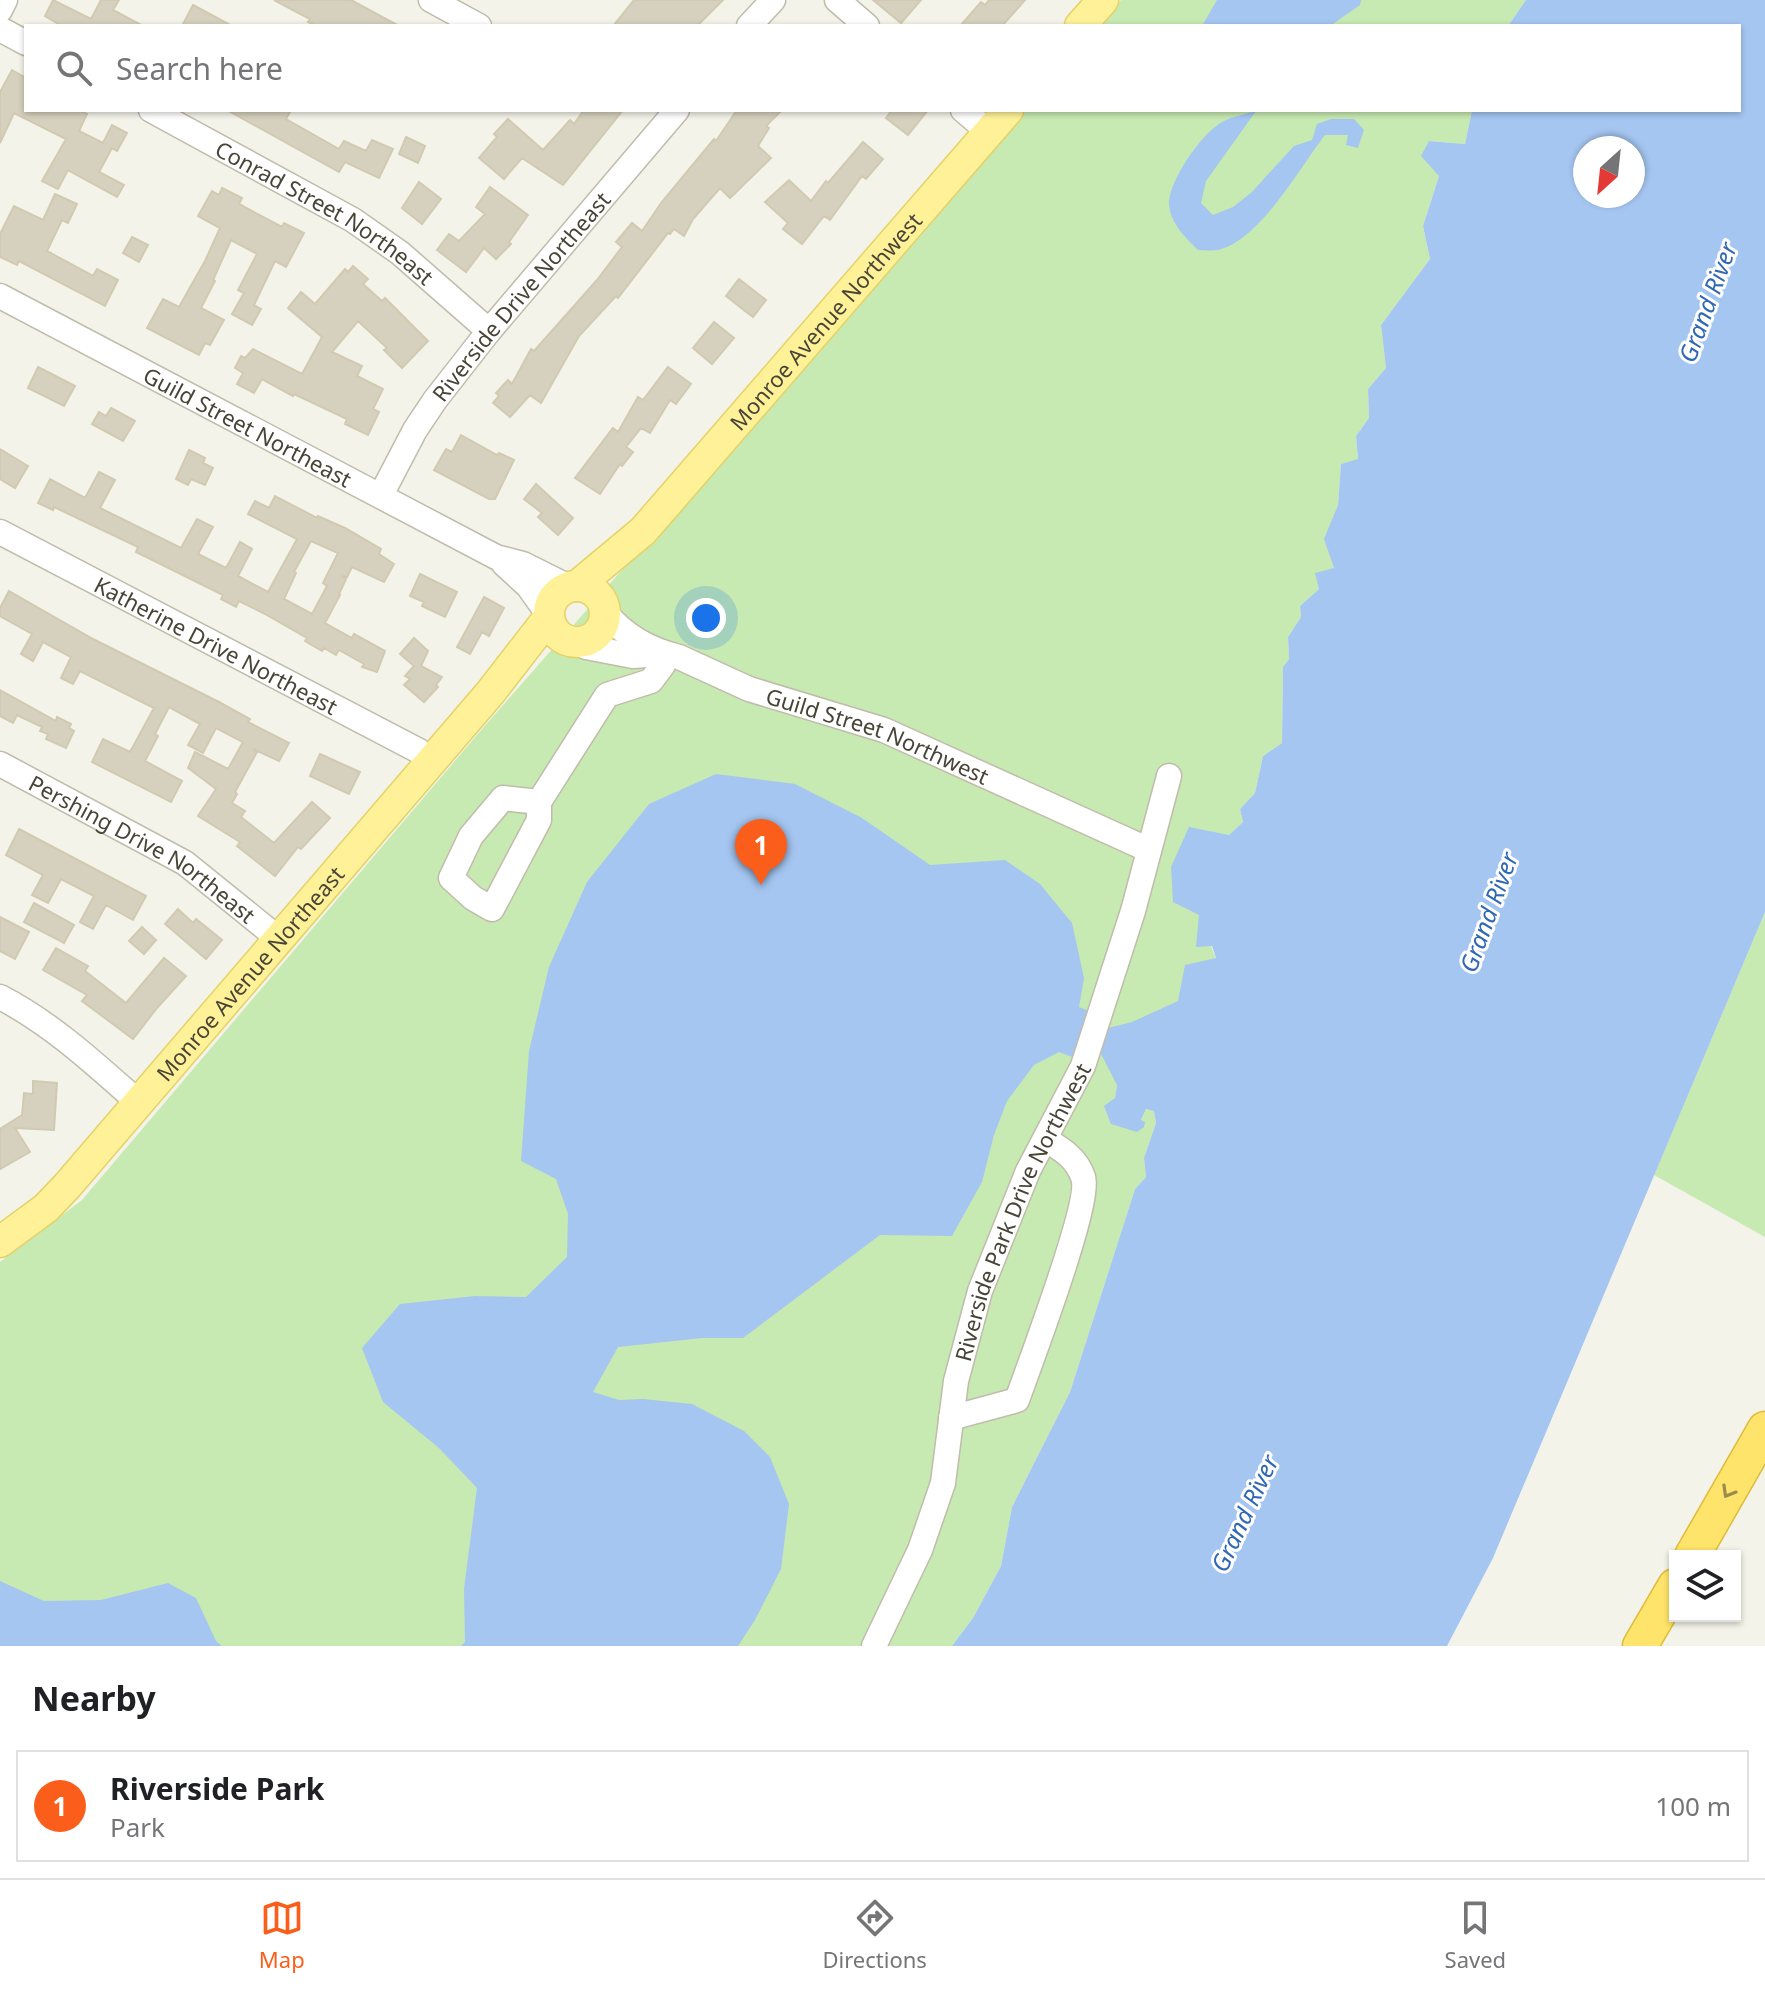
<!DOCTYPE html>
<html lang="en">
<head>
<meta charset="utf-8">
<style>
  body { margin:0; font-family:"Noto Sans",sans-serif; background:#f6f6f6; color:#202124 }
  .controls { position:absolute; right:24px; bottom:24px; display:grid; overflow:hidden; border-radius:0px; box-shadow:0 2px 6px #0004 }
  .controls button { width:72px; height:72px; display:grid; place-items:center; padding:0; border:0; border-bottom:2px solid #e0e0e0; background:#fff; color:#202124; font:40px sans-serif }
  .compass { position:absolute; left:1573px; top:136px; width:72px; height:72px; border-radius:50%; background:#fff; box-shadow:0 2px 6px #0004; rotate:207deg }
  .you { position:absolute; left:706px; top:618px; width:28px; height:28px; margin:-20px; border:6px solid #fff; border-radius:50%; background:#1a73e8; box-shadow:0 0 0 12px #1a73e833 }
  .badge { display:grid; place-items:center; width:52px; height:52px; border-radius:50%; background:#fb5e1a; color:#fff; font-size:26px; font-weight:700 }
  .pin { position:absolute; translate:-50% -66px; filter:drop-shadow(0 2px 4px #0008) }
  .pin::after { content:''; position:absolute; top:42px; width:28px; height:24px; background:inherit; clip-path:polygon(0 0,100% 0,50% 100%) }
  .list { margin:0; padding:0; list-style:none }
  h2 { display:flex; justify-content:space-between; align-items:center; height:104px; margin:0; padding:0 32px; font-size:34px }
  h2 small { font-size:26px; font-weight:400; color:#757577 }
  .list li { display:grid; grid-template-columns:52px 1fr auto; gap:24px; align-items:center; box-sizing:border-box; height:112px; margin:0 16px 16px; padding:0 16px; border:2px solid #e0e0e0; border-radius:0px }
  .list b { display:block; font-size:30px; white-space:nowrap }
  .list p { margin:0; font-size:26px; white-space:nowrap; color:#757577 }
  .list em { font-size:26px; font-style:normal; color:#757577 }
  .icon { flex:none; width:44px; height:44px; fill:none; stroke:currentColor; stroke-width:2; stroke-linecap:round; stroke-linejoin:round }
  .map { position:relative; flex:none; width:1765px; height:1646px; overflow:hidden }
  .search { position:absolute; background:#fff; box-shadow:0 2px 6px #0004; left:24px; right:24px; top:24px; height:88px; display:flex; align-items:center; gap:20px; box-sizing:border-box; padding:0 28px; border-radius:0px; color:#757577; font-size:30px }
  .sheet { height:232px; background:#fff }
  nav { display:flex; justify-content:space-around; align-items:center; box-sizing:border-box; height:112px; border-top:2px solid #e0e0e0; background:#fff; font-size:22px; color:#757577 }
  nav a { display:grid; justify-items:center; gap:4px }
  nav .on { color:#fb5e1a }
  .map>svg:first-child { display:block }
  .green { fill:#c7e9b2 }
  .water { fill:#a5c6f1; fill-rule:evenodd }
  .building { fill:#d6d1be; stroke:#d1cab1; stroke-width:2; fill-rule:evenodd }
  .lines { fill:none; stroke-linecap:round; stroke-linejoin:round }
  .minor-casing { stroke:#c0bcab; stroke-width:27 }
  .major-casing { stroke:#e5d267; stroke-width:33 }
  .highway-casing { stroke:#debb39; stroke-width:37 }
  .minor { stroke:#fff; stroke-width:24 }
  .major { stroke:#fef198; stroke-width:30 }
  .highway { stroke:#fee46a; stroke-width:34 }
  .oneway { stroke:#9a8c4e }
  .labels { text-anchor:middle; dominant-baseline:central; stroke-width:6; stroke-linejoin:round; paint-order:stroke }
  .street-label { font-size:22px; fill:#484437; stroke:#fff }
  .water-label { font-size:24px; font-style:italic; fill:#2f68b6; stroke:#fff }
</style>
</head>
<body>
<div class="map">
<svg width="1765" height="1646" viewBox="0 0 1765 1646">
  <rect width="100%" height="100%" fill="#f4f3e9"/>
  <!-- green -->
  <path class="green" d="M 1121,0 L 1526,0 L 1508,26 L 1099,26 Z
    M 1026,110 L 1472,110 L 1465,144 L 1430,141 L 1439,176 L 1423,226 L 1430,259 L 1381,325 L 1386,368 L 1368,389 L 1369,418 L 1356,436 L 1358,460 L 1341,464 L 1338,505 L 1325,539 L 1334,568 L 1319,589 L 1300,606 L 1301,617 L 1288,637 L 1289,659 L 1283,667 L 1282,743 L 1263,756 L 1255,793 L 1240,809 L 1243,822 L 1229,835 L 1199,915 L 1216,959 L 1178,1001 L 1117,1085 L 1115,1099 L 1141,1120 L 1146,1109 L 1154,1110 L 1156,1123 L 1144,1158 L 1146,1177 L 1135,1189 L 1070,1392 L 1012,1507 L 1001,1566 L 973,1618 L 952,1646 L 0,1646 L 0,1262 L 82,1200 L 482,729 Z
    M 1765,912 L 1765,1237 L 1654,1175 Z"/>
  <!-- water -->
  <path class="water" d="M 1217,0 L 1361,0 L 1360,5 L 1330,26 L 1202,26 Z
    M 1526,0 L 1765,0 L 1765,912 L 1493,1558 L 1447,1646 L 952,1646 L 973,1618 L 1001,1566 L 1012,1507 L 1070,1392 L 1135,1189 L 1146,1177 L 1144,1158 L 1156,1123 L 1154,1111 L 1146,1109 L 1141,1120 L 1145,1122 L 1144,1127 L 1137,1132 L 1111,1124 L 1104,1106 L 1115,1098 L 1117,1085 L 1100,1052 L 1078,1047 L 1075,1058 L 1059,1052 L 1034,1065 L 1007,1101 L 994,1135 L 982,1182 L 952,1236 L 880,1235 L 743,1338 L 702,1338 L 618,1347 L 593,1392 L 619,1400 L 643,1399 L 692,1404 L 744,1431 L 770,1457 L 789,1504 L 781,1569 L 755,1620 L 738,1646 L 461,1646 L 465,1642 L 464,1589 L 477,1488 L 439,1448 L 383,1402 L 362,1348 L 400,1304 L 475,1296 L 526,1297 L 567,1257 L 568,1214 L 556,1179 L 521,1161 L 529,1051 L 549,967 L 587,882 L 649,804 L 716,774 L 795,784 L 862,818 L 930,865 L 1005,860 L 1040,884 L 1072,923 L 1084,978 L 1079,1007 L 1089,1011 L 1088,1022 L 1108,1028 L 1132,1022 L 1178,1001 L 1185,965 L 1216,958 L 1212,946 L 1196,947 L 1199,915 L 1173,902 L 1171,867 L 1189,827 L 1229,835 L 1243,822 L 1240,809 L 1255,793 L 1263,756 L 1282,743 L 1283,667 L 1289,659 L 1288,637 L 1301,617 L 1300,606 L 1319,589 L 1315,573 L 1334,568 L 1324,539 L 1338,505 L 1341,464 L 1358,459 L 1356,436 L 1369,418 L 1368,389 L 1386,368 L 1381,325 L 1430,259 L 1423,226 L 1439,176 L 1421,156 L 1429,141 L 1465,144 L 1472,110 L 1739,110 L 1739,26 L 1508,26 ZM 1585,148 L 1633,148 L 1633,196 L 1585,196 Z
    M 1256,111 L 1206,181 L 1201,203 L 1213,215 L 1233,207 L 1252,192 L 1294,146 L 1312,140 L 1317,124 L 1331,119 L 1354,119 L 1364,130 L 1358,148 L 1346,145 L 1348,135 L 1325,135 C 1300,167 1259,242 1217,250 C 1211,251 1204,250 1198,250 C 1186,238 1170,223 1169,204 C 1169,180 1204,129 1226,120 C 1235,116 1246,114 1256,111 Z
    M 0,1581 L 44,1601 L 101,1600 L 168,1583 L 196,1598 L 216,1641 L 222,1646 L 0,1646 Z"/>
  <!-- building -->
  <path class="building" d="M 53,0 L 91,19 L 101,0 L 119,0 L 113,10 L 143,26 L 62,26 L 45,16 Z
    M 274,0 L 351,0 L 399,26 L 317,26 L 308,22 L 310,19 Z
    M 634,0 L 723,0 L 697,26 L 613,26 Z
    M 873,0 L 921,0 L 901,23 Z
    M 989,0 L 1025,0 L 1002,26 L 960,26 L 981,2 L 985,5 Z
    M 193,5 L 232,26 L 182,26 Z
    M 12,70 L 26,78 L 26,110 L 79,110 L 87,114 L 79,131 L 103,143 L 112,125 L 127,133 L 117,151 L 112,148 L 99,172 L 124,185 L 117,197 L 68,170 L 58,189 L 42,181 L 66,139 L 14,113 L 0,143 L 0,92 Z
    M 227,110 L 291,110 L 286,119 L 339,149 L 344,141 L 366,151 L 372,140 L 393,149 L 379,178 L 345,162 L 339,172 Z
    M 584,110 L 623,110 L 563,185 L 522,158 L 504,179 L 479,158 L 497,137 L 494,134 L 508,119 L 543,150 L 570,120 L 574,124 Z
    M 737,110 L 782,110 L 766,126 L 769,128 L 758,146 L 771,158 L 730,198 L 720,188 L 693,219 L 684,236 L 674,229 L 670,234 L 668,233 L 618,298 L 616,296 L 579,336 L 541,403 L 530,395 L 510,417 L 493,403 L 499,396 L 496,393 L 508,380 L 512,384 L 531,349 L 534,351 L 597,280 L 622,247 L 616,242 L 632,223 L 642,231 L 661,203 L 714,139 L 716,141 Z
    M 892,110 L 928,110 L 908,135 L 886,118 Z
    M 406,137 L 425,146 L 418,163 L 399,154 Z
    M 863,142 L 883,159 L 866,179 L 862,176 L 830,220 L 824,216 L 802,244 L 783,229 L 788,223 L 765,202 L 789,180 L 811,201 L 826,181 L 828,183 Z
    M 419,182 L 441,199 L 422,224 L 402,208 Z
    M 490,187 L 528,215 L 509,242 L 511,244 L 496,259 L 484,248 L 466,272 L 437,250 L 449,234 L 459,241 L 485,214 L 476,207 Z
    M 222,188 L 242,198 L 239,204 L 282,227 L 284,223 L 304,233 L 286,267 L 275,261 L 254,305 L 261,309 L 252,325 L 232,314 L 244,293 L 238,290 L 257,254 L 231,240 L 213,280 L 215,281 L 201,308 L 224,320 L 210,345 L 205,343 L 199,355 L 147,328 L 163,299 L 179,307 L 205,261 L 220,228 L 198,216 L 212,191 L 219,195 Z
    M 55,194 L 77,204 L 68,223 L 62,220 L 47,251 L 93,276 L 97,269 L 118,280 L 105,306 L 19,261 L 17,265 L 0,257 L 0,234 L 14,206 L 43,220 Z
    M 132,237 L 148,245 L 139,262 L 123,253 Z
    M 353,266 L 368,279 L 363,284 L 382,301 L 385,298 L 428,341 L 402,368 L 384,350 L 387,348 L 358,321 L 332,352 L 362,366 L 357,376 L 383,389 L 373,409 L 379,412 L 368,435 L 345,424 L 347,419 L 294,394 L 293,396 L 262,379 L 254,393 L 237,384 L 243,373 L 235,368 L 241,356 L 245,358 L 253,349 L 302,374 L 322,337 L 288,308 L 301,292 L 315,304 L 345,269 L 348,272 Z
    M 739,279 L 766,300 L 753,317 L 726,296 Z
    M 714,322 L 734,338 L 712,364 L 693,348 Z
    M 38,367 L 75,386 L 64,406 L 28,388 Z
    M 668,367 L 691,384 L 676,404 L 670,400 L 650,433 L 641,428 L 626,447 L 633,452 L 622,466 L 620,464 L 600,494 L 575,478 L 613,428 L 618,432 L 638,397 L 643,400 Z
    M 111,408 L 135,421 L 123,441 L 92,424 L 99,412 L 106,416 Z
    M 461,435 L 497,455 L 499,453 L 514,460 L 495,499 L 489,499 L 434,470 L 446,449 L 452,452 Z
    M 0,449 L 28,466 L 15,488 L 0,479 Z
    M 189,450 L 205,458 L 203,463 L 213,468 L 205,485 L 191,479 L 188,485 L 176,479 Z
    M 99,472 L 115,480 L 100,508 L 181,548 L 197,519 L 213,527 L 198,554 L 226,568 L 240,542 L 252,549 L 238,576 L 268,592 L 297,539 L 248,514 L 255,501 L 269,508 L 275,496 L 317,518 L 318,516 L 345,528 L 381,549 L 379,554 L 394,564 L 384,582 L 352,567 L 347,577 L 342,576 L 346,579 L 339,594 L 340,595 L 325,623 L 352,638 L 354,634 L 385,651 L 377,672 L 362,667 L 364,664 L 339,650 L 336,655 L 324,648 L 322,651 L 305,641 L 307,638 L 265,614 L 239,601 L 236,607 L 221,599 L 223,595 L 136,552 L 138,547 L 54,507 L 53,510 L 38,503 L 50,479 L 85,498 ZM 311,541 L 338,553 L 323,583 L 327,586 L 312,614 L 284,599 L 296,573 L 294,572 Z
    M 536,484 L 573,518 L 558,535 L 538,517 L 542,513 L 524,499 Z
    M 420,574 L 457,592 L 445,617 L 422,606 L 424,602 L 410,596 Z
    M 9,591 L 93,639 L 219,702 L 250,719 L 248,722 L 289,743 L 279,761 L 253,749 L 257,752 L 235,792 L 237,794 L 232,803 L 245,811 L 241,817 L 274,843 L 312,802 L 330,818 L 301,849 L 298,847 L 275,876 L 237,846 L 240,842 L 198,816 L 216,789 L 188,768 L 195,752 L 228,769 L 243,742 L 216,728 L 203,753 L 188,745 L 200,724 L 169,707 L 155,734 L 158,736 L 145,761 L 182,781 L 171,802 L 92,762 L 103,739 L 130,752 L 154,708 L 80,671 L 73,684 L 61,678 L 71,657 L 43,642 L 33,661 L 21,654 L 32,634 L 0,616 L 0,608 Z
    M 484,597 L 504,608 L 489,636 L 482,632 L 470,654 L 457,647 Z
    M 414,638 L 428,651 L 421,666 L 442,677 L 436,685 L 438,687 L 424,702 L 404,685 L 410,679 L 405,676 L 414,666 L 400,654 Z
    M 0,690 L 56,721 L 57,717 L 71,724 L 69,728 L 74,731 L 66,748 L 46,739 L 48,734 L 40,731 L 42,727 L 17,715 L 13,723 L 0,716 Z
    M 320,754 L 360,772 L 349,794 L 310,776 Z
    M 19,829 L 146,896 L 133,920 L 106,905 L 93,929 L 80,922 L 94,896 L 61,879 L 48,903 L 32,895 L 43,875 L 6,855 Z
    M 34,903 L 74,925 L 64,943 L 24,922 Z
    M 178,909 L 193,923 L 196,919 L 222,940 L 206,959 L 165,924 Z
    M 0,917 L 29,932 L 15,959 L 0,951 Z
    M 142,927 L 156,940 L 144,954 L 129,941 Z
    M 56,948 L 88,966 L 85,971 L 126,1003 L 164,958 L 186,976 L 157,1008 L 133,1039 L 82,1001 L 87,995 L 43,970 Z
    M 33,1081 L 57,1083 L 54,1130 L 15,1128 L 30,1152 L 0,1169 L 0,1129 L 22,1115 L 24,1093 L 33,1094 Z"/>
  <g class="lines">
    <!-- minor casing -->
    <g class="minor-casing">
      <g id="minor">
        <path d="M 431,0 L 479,26"/>
        <path d="M 837,0 L 867,26"/>
        <path d="M 0,10 L 5,0"/>
        <path d="M 749,26 L 773,0"/>
        <path d="M 0,29 L 26,43"/>
        <path id="s1" d="M 151,110 L 353,220 L 400,253 L 489,331"/>
        <path d="M 963,110 L 989,132"/>
        <path id="s2" d="M 0,296 L 496,557 L 523,564 L 569,587"/>
        <path id="s3" d="M 381,495 L 415,430 L 435,400 L 489,331 L 677,110"/>
        <path id="s4" d="M 0,532 L 419,751 L 431,762"/>
        <path d="M 504,564 L 528,586 L 548,614"/>
        <path id="s5" d="M 605,612 C 624,636 650,650 679,657 L 749,689 L 884,730 L 1149,850"/>
        <path d="M 580,643 L 586,647 L 633,656 L 660,654"/>
        <path id="s6" d="M 0,764 L 185,863 L 279,939"/>
        <path d="M 503,798 L 539,802 L 539,820 L 492,909 L 473,898 L 451,878 L 471,836 Z"/>
        <path d="M 539,802 L 607,695 L 651,681 L 663,665 L 667,654"/>
        <path d="M 0,997 C 52,1024 94,1063 138,1102"/>
        <path d="M 951,1418 L 1017,1400 C 1029,1366 1092,1201 1083,1177 C 1076,1157 1061,1149 1045,1139"/>
        <path id="s7" d="M 874,1646 L 920,1550 L 943,1483 L 956,1381 L 980,1291 L 1028,1171 L 1083,1066 L 1133,911 L 1169,776"/>
      </g>
    </g>
    <!-- major casing -->
    <g class="major-casing">
      <g id="major">
        <path d="M 1080,26 L 1103,0"/>
        <circle cx="577" cy="614" r="28"/>
        <path id="s8" d="M 577,586 L 643,531 L 1008,110"/>
        <path id="s9" d="M 0,1242 L 46,1208 L 67,1186 L 490,693 L 549,617"/>
      </g>
    </g>
    <!-- highway casing -->
    <g class="highway-casing">
      <path id="highway" d="M 1692,1556 L 1765,1429
        M 1640,1646 L 1675,1586"/>
    </g>
    <!-- minor -->
    <use href="#minor" class="minor"/>
    <!-- major -->
    <use href="#major" class="major"/>
    <!-- highway -->
    <use href="#highway" class="highway"/>
  </g>
  <!-- one-way arrows -->
  <defs><path id="oneway-chevron" d="M-2-3.5L2.5 0L-2 3.5" fill="none" stroke-width="1.6" stroke-linecap="round" stroke-linejoin="round" transform="scale(2)"/></defs>
  <use class="oneway" href="#oneway-chevron" transform="translate(1728 1492) rotate(120)"/>
  <g class="labels">
    <!-- street labels -->
    <g class="street-label">
      <text stroke="none"><textPath href="#s1" startOffset="202">Conrad Street Northeast</textPath></text>
      <text stroke="none"><textPath href="#s3" startOffset="244">Riverside Drive Northeast</textPath></text>
      <text stroke="none"><textPath href="#s8" startOffset="364">Monroe Avenue Northwest</textPath></text>
      <text stroke="none"><textPath href="#s2" startOffset="280">Guild Street Northeast</textPath></text>
      <text stroke="none"><textPath href="#s4" startOffset="244">Katherine Drive Northeast</textPath></text>
      <text stroke="none"><textPath href="#s5" startOffset="302">Guild Street Northwest</textPath></text>
      <text stroke="none"><textPath href="#s6" startOffset="166">Pershing Drive Northeast</textPath></text>
      <text stroke="none"><textPath href="#s9" startOffset="368">Monroe Avenue Northeast</textPath></text>
      <text stroke="none"><textPath href="#s7" startOffset="462">Riverside Park Drive Northwest</textPath></text>
    </g>
    <!-- water labels -->
    <g class="water-label">
      <text transform="translate(1707 302) rotate(-70)">Grand River</text>
      <text transform="translate(1488 912) rotate(-70)">Grand River</text>
      <text transform="translate(1244 1513) rotate(-65)">Grand River</text>
    </g>
  </g>
</svg>
<div class="controls">
<button><svg class="icon" aria-label="layers" viewBox="0 0 24 24"><path d="M12 4l9 5-9 5-9-5zM3 14l9 5 9-5"/></svg></button>
</div>
<svg class="compass" viewBox="-18 -18 36 36"><path d="M0-13l5 13h-10z" fill="#e53935"/><path d="M0 13l5-13h-10z" fill="#757577"/></svg>
<div class="you"></div>
<div class="pin badge" style="left:761px;top:885px">1</div>
<div class="search"><svg class="icon" aria-label="search" viewBox="0 0 24 24"><circle cx="10" cy="10" r="6"/><path d="M15 15l6 6"/></svg>Search here</div>
</div>
<section class="sheet">
<h2>Nearby<small></small></h2>
<ul class="list">
<li><span class="badge">1</span><div><b>Riverside Park</b><p>Park</p></div><em>100 m</em></li>
</ul>
</section>
<nav>
<a class="on"><svg class="icon" aria-label="map" viewBox="0 0 24 24"><path d="M3 6l6-2 6 2 6-2v14l-6 2-6-2-6 2zM9 4v14M15 6v14"/></svg>Map</a>
<a><svg class="icon" aria-label="directions" viewBox="0 0 24 24"><path d="M12 3l9 9-9 9-9-9zM9 14v-3h6M13 9l2 2-2 2"/></svg>Directions</a>
<a><svg class="icon" aria-label="saved" viewBox="0 0 24 24"><path d="M7 4h10v16l-5-4-5 4z"/></svg>Saved</a>
</nav>
</body>
</html>
